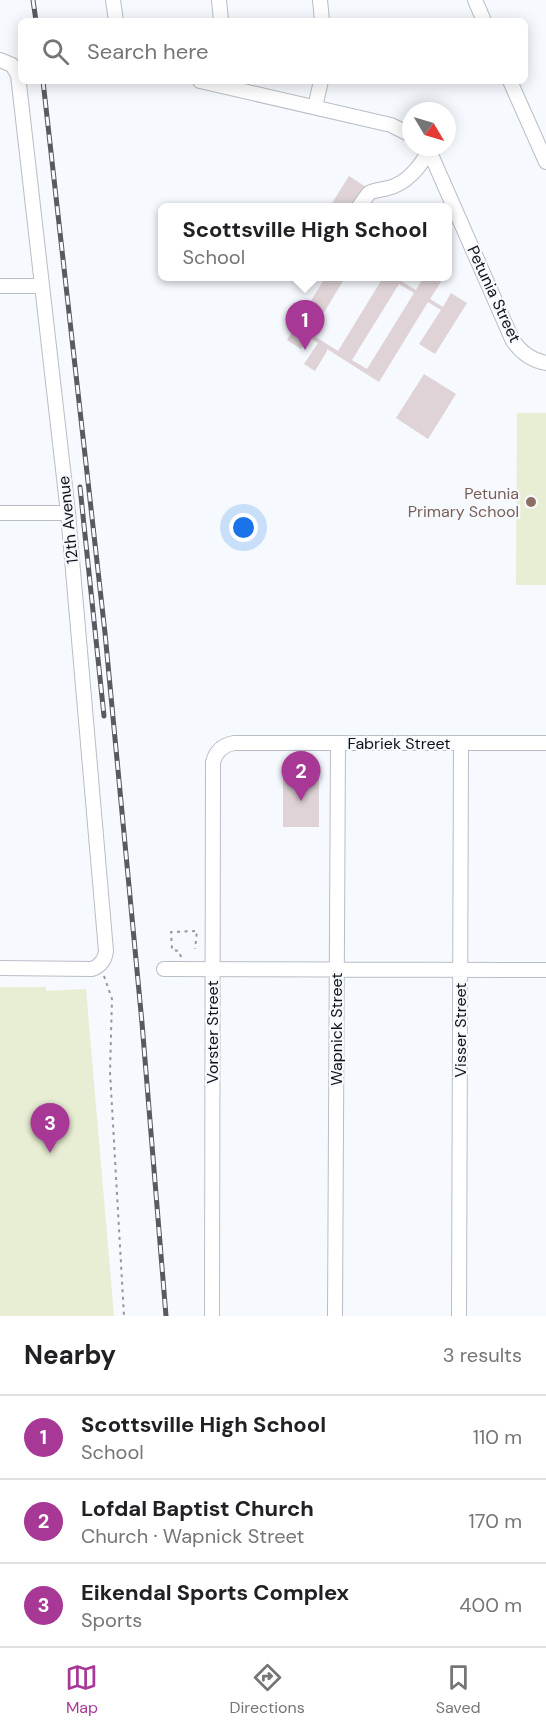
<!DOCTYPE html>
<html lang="en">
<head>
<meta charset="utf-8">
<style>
  body { margin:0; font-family:"DM Sans",sans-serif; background:#f6f6f6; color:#202124 }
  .compass { position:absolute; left:402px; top:102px; width:54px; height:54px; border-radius:50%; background:#fff; box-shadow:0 3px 15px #0003; rotate:128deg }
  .you { position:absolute; left:244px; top:528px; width:21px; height:21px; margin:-15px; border:4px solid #fff; border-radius:50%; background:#1a73e8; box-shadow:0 0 0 9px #1a73e833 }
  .badge { display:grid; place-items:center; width:39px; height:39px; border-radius:50%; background:#a73896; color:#fff; font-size:20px; font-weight:700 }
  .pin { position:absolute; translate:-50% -50px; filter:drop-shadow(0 2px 3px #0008) }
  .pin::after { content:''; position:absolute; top:32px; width:21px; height:18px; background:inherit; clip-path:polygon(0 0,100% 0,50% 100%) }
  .popup { position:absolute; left:158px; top:203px; width:294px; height:78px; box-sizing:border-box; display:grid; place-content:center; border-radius:9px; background:#fff; filter:drop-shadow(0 2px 4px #0005); font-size:20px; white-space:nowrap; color:#757577 }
  .popup b { font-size:22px; color:#202124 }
  .popup::after { content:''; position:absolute; left:50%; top:100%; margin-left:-12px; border:12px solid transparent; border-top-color:#fff }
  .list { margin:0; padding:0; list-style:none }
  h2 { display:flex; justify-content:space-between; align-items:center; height:78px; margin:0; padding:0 24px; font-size:26px }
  h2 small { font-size:20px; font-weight:400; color:#757577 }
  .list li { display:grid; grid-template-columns:39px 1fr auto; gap:18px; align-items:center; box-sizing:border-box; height:84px; padding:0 24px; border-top:2px solid #e0e0e0 }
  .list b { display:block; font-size:22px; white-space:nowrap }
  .list p { margin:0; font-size:20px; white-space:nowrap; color:#757577 }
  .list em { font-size:20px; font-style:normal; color:#757577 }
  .icon { flex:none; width:33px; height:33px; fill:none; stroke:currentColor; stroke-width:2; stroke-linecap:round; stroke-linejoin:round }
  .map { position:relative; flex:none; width:546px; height:1316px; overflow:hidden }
  .search { position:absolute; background:#fff; box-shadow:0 3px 15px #0003; left:18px; right:18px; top:18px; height:66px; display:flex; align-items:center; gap:15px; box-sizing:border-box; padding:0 21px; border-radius:9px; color:#757577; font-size:22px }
  .sheet { height:330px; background:#fff }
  nav { display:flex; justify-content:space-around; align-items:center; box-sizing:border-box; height:84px; border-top:2px solid #e0e0e0; background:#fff; font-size:16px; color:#757577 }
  nav a { display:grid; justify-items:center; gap:3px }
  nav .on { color:#a73896 }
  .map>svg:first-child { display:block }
  .green { fill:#e8eed3 }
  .building { fill:#dfd3d7; fill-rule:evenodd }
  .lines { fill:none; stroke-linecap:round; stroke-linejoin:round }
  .minor-casing { stroke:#b9bdc6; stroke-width:16 }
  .path { stroke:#94969a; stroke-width:2; stroke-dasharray:3 4.5; stroke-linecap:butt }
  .minor { stroke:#fff; stroke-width:14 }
  .rail-casing { stroke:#595a5e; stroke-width:5 }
  .rail { stroke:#f6f9fe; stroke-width:3; stroke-dasharray:9; stroke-linecap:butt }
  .education-dot { fill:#8d6e63; stroke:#f6f9fe; stroke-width:2 }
  .labels { text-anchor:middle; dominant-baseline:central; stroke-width:4.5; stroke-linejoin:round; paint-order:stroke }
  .street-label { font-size:16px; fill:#101114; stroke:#f6f9fe }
  .education-label { font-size:16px; fill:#785e54; stroke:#f6f9fe; text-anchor:end }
</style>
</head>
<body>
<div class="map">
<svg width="546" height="1316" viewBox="0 0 546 1316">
  <rect width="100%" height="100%" fill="#f6f9fe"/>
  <!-- green -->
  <path class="green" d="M 517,413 L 546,413 L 546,585 L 516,585 Z
    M 0,987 L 46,987 L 46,991 L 86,989 L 114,1316 L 0,1316 Z"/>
  <!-- building -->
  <path class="building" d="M 349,176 L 366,187 L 353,208 L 329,208 Z
    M 326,276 L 346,276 L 311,334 L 338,351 L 384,276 L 404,276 L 401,281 L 416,290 L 424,276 L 443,276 L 444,277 L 430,299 L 443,307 L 451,293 L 467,303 L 435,354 L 419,344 L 441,310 L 428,302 L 379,382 L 327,349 L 327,351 L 315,371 L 304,364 L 318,343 L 309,337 L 301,349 L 287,340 ZM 399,284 L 414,293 L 367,369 L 352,360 Z
    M 424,374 L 456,394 L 428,439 L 396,418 Z
    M 297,768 L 306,768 L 305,774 L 319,774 L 319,827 L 283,827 L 283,774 L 297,774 Z"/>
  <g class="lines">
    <!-- minor casing -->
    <g class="minor-casing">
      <path id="minor" d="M 113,0 L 116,21
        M 219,0 L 221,21
        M 320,0 L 322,21
        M 475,0 L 484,21
        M 0,60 L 12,65 L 18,75 L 68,513 L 106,951 C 105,960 100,966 92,969 L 0,968
        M 200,81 L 391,125 L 411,135
        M 510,81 L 546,162
        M 315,107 L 321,81
        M 424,147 L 432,157 L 512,339 C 520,352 531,360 546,363
        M 358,208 L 369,193 C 375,190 381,190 388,188 C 406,184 420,167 428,152
        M 0,286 L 42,286
        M 0,513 L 68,513
        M 164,969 L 546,970
        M 212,1316 L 213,762 C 216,751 223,745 234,743 L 546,743
        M 335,1316 L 338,743
        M 459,1316 L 461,743"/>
    </g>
    <!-- path -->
    <path class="path" d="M 181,957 L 179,951 L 172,950 L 171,932 L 197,931 L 195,949
      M 104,976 L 112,999 L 110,1072 L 124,1316"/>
    <!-- minor -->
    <use href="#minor" class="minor"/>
    <!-- rail casing -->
    <g class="rail-casing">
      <path id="rail" d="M 33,0 L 36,21
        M 43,81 L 105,633 L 142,1023 L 166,1316
        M 80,487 L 104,716"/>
    </g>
    <!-- rail -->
    <use href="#rail" class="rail"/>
  </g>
  <!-- markers -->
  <circle class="education-dot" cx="531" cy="502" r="6"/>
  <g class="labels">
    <!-- street labels -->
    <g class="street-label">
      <text transform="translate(494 294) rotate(65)">Petunia Street</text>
      <text transform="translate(68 520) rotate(-96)">12th Avenue</text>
      <text x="399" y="743">Fabriek Street</text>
      <text transform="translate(336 1029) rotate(-90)">Wapnick Street</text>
      <text transform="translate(460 1030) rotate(-90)">Visser Street</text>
      <text transform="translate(212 1032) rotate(-90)">Vorster Street</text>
    </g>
    <!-- education labels -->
    <g class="education-label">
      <text x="519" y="493">Petunia<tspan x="519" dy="18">Primary School</tspan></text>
    </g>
  </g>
</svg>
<svg class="compass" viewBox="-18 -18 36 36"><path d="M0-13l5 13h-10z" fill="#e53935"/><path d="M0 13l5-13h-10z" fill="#757577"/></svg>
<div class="you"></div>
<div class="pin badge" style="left:305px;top:350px">1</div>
<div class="popup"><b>Scottsville High School</b>School</div>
<div class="pin badge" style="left:301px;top:801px">2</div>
<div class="pin badge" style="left:50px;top:1153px">3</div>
<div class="search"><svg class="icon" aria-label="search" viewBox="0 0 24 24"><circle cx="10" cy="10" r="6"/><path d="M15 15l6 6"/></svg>Search here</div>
</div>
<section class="sheet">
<h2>Nearby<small>3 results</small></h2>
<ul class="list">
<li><span class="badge">1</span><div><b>Scottsville High School</b><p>School</p></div><em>110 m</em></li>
<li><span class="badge">2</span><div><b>Lofdal Baptist Church</b><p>Church · Wapnick Street</p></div><em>170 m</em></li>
<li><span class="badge">3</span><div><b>Eikendal Sports Complex</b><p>Sports</p></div><em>400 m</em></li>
</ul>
</section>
<nav>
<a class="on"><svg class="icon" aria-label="map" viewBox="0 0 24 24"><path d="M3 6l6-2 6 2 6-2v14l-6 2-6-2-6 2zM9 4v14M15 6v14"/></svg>Map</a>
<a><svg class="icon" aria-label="directions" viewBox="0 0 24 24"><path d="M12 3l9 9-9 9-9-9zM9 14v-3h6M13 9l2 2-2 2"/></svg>Directions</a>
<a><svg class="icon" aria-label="saved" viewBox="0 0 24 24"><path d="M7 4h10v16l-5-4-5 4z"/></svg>Saved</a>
</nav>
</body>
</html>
